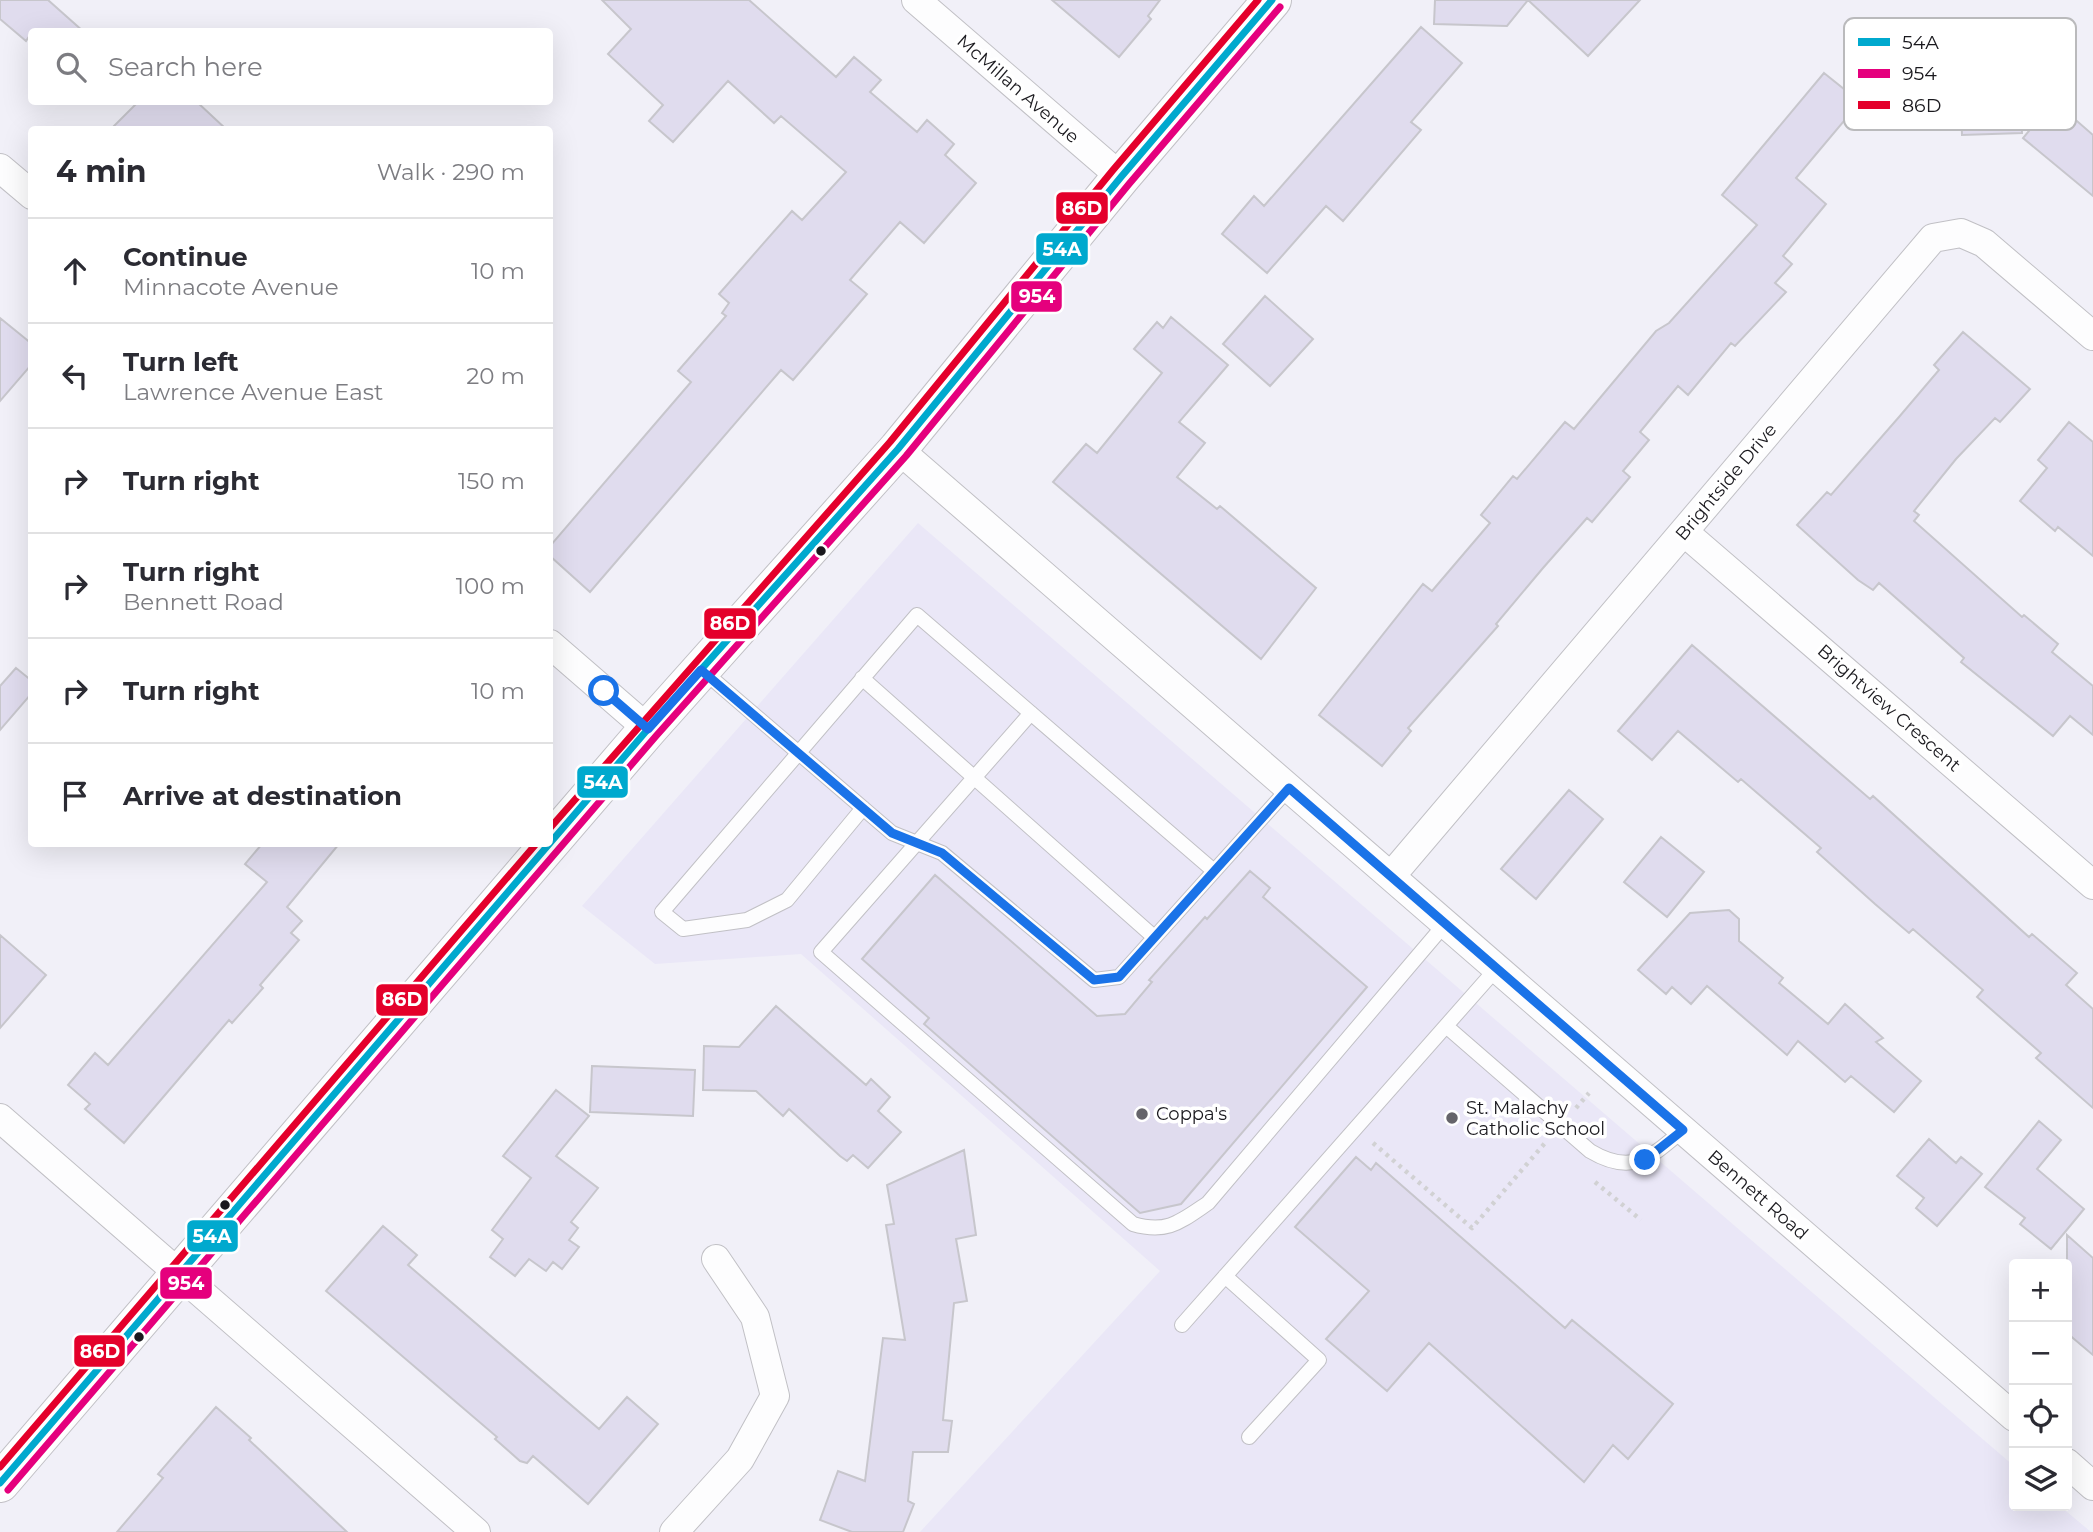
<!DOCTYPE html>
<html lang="en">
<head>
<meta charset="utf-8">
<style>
  body { margin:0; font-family:Montserrat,sans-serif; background:#f2f2f3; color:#2b2b33 }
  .controls { position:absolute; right:21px; bottom:21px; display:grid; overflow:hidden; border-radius:7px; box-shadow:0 7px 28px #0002 }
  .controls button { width:63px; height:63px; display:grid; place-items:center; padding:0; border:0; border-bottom:2px solid #e1e1e2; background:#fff; color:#2b2b33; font:35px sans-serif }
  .stop { position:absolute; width:21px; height:21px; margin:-16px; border:5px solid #1a73e8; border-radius:50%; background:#fff }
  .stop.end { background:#1a73e8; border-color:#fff; box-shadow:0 2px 7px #0008 }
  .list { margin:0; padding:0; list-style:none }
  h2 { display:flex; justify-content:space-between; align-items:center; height:91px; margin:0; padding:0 28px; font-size:30px }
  h2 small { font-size:23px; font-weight:400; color:#7c7c81 }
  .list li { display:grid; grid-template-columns:46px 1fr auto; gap:21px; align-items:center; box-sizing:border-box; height:105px; padding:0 28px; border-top:2px solid #e1e1e2 }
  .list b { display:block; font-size:26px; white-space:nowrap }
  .list p { margin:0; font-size:23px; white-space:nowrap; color:#7c7c81 }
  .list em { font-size:23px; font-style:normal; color:#7c7c81 }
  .icon { flex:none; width:38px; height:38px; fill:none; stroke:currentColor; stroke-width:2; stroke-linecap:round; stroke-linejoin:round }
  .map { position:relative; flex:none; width:2093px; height:1532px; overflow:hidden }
  .search { position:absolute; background:#fff; box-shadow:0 7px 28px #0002; left:28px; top:28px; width:525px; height:77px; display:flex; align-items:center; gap:18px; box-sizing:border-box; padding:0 24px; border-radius:7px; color:#7c7c81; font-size:26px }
  .panel { position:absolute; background:#fff; box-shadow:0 7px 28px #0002; left:28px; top:126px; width:525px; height:721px; border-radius:7px }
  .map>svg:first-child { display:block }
  .built { fill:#eae7f7 }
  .building { fill:#e0dcee; stroke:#c7c6cc; stroke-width:2 }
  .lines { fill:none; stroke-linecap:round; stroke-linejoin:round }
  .lane-casing { stroke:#c1c0c5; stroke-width:16 }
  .street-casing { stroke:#c1c0c5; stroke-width:30 }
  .secondary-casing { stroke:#c1c0c5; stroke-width:40 }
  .path { stroke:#d1d1d3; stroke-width:4.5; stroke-dasharray:3.5 5; stroke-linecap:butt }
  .lane { stroke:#fdfdfe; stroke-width:14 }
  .street { stroke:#fdfdfe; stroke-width:28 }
  .secondary { stroke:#fdfdfe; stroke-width:38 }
  .bus-1-casing { stroke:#fff; stroke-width:12 }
  .bus-2-casing { stroke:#fff; stroke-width:12 }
  .bus-3-casing { stroke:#fff; stroke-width:12 }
  .bus-1 { stroke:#00a9ce; stroke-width:7 }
  .bus-2 { stroke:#e5007d; stroke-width:7 }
  .bus-3 { stroke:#e4002b; stroke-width:7 }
  .route { stroke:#1a73e8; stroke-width:9 }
  .bus-dot { fill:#1a191e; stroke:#fff; stroke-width:2.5 }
  .poi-dot { fill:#65646a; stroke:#fff; stroke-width:2.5 }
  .labels { text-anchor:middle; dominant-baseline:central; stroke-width:7; stroke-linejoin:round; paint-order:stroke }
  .street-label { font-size:18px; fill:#1a191e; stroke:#fff }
  .poi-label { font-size:18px; fill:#1a191e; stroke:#fff; text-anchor:start }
  .key { fill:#fff; stroke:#bababc; stroke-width:2 }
  .key-label { font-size:19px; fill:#1a191e }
  .line-badge { stroke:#fff; stroke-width:2.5 }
  .badge-label { font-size:19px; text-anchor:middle; font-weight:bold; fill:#fff }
</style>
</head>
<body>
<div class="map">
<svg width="2093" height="1532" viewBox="0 0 2093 1532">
  <rect width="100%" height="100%" fill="#f1f0f8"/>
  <!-- built -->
  <path class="built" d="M 918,523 L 2014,1466 L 2014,1506 L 2060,1506 L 2091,1532 L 920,1532 L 1160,1271 L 801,954 L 655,964 L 582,906 Z"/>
  <!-- building -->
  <path class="building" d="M 0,0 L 48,0 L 84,32 L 32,32 L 26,41 L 0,19 Z
    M 602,0 L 749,0 L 836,77 L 854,57 L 881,80 L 870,92 L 917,132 L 927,120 L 954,144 L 945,155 L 976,183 L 924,243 L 900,222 L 850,280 L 867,294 L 793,380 L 781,370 L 590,592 L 550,556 L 550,546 L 691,382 L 678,371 L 726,316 L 722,313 L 729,303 L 719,294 L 792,211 L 802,220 L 846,172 L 781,116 L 774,123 L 728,81 L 673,142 L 649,121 L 663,105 L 608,54 L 631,29 Z
    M 1052,0 L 1160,0 L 1148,16 L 1151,19 L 1119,57 Z
    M 1435,0 L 1640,0 L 1588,56 L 1528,0 L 1507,26 L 1434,24 Z
    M 1930,24 L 1935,51 L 2004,49 L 2005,84 L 2014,84 L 2014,90 L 2020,90 L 2022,133 L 1962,135 L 1961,106 L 1910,116 L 1899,56 L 1865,96 L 1854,38 Z
    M 1421,27 L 1462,63 L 1411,122 L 1421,130 L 1343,221 L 1326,206 L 1267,273 L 1222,234 L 1254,196 L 1264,206 Z
    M 1824,73 L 1860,102 L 1796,178 L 1826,204 L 1783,256 L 1792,264 L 1775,283 L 1786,292 L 1735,346 L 1731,343 L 1688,395 L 1678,386 L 1640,432 L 1649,440 L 1623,471 L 1630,477 L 1592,522 L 1587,518 L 1543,568 L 1496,624 L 1498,626 L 1408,728 L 1411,731 L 1382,766 L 1319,715 L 1423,584 L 1432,591 L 1490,523 L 1481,515 L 1513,476 L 1517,479 L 1565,422 L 1574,429 L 1656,331 L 1669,323 L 1757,225 L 1722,195 Z
    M 2054,101 L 2093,135 L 2093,196 L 2023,138 Z
    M 138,102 L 197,102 L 227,130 L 110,130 Z
    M 1265,296 L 1313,339 L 1270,386 L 1223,344 Z
    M 1171,317 L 1228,365 L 1179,422 L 1205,443 L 1177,477 L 1217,509 L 1220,506 L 1316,588 L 1261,659 L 1053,482 L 1086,444 L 1097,453 L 1162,373 L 1134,349 L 1157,322 L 1163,328 Z
    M 0,318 L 32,344 L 32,364 L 0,401 Z
    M 1963,332 L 2030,389 L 2000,422 L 1995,418 L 1956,459 L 1914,511 L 1919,515 L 1914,521 L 2022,617 L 2024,615 L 2058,644 L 2052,652 L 2093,686 L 2093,735 L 2070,716 L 2053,736 L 1961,662 L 1964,658 L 1879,583 L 1873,590 L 1858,580 L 1797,525 L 1827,492 L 1831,495 L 1899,417 L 1939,370 L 1934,365 Z
    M 2069,422 L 2093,442 L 2093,556 L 2058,527 L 2055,531 L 2020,501 L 2047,468 L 2038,460 Z
    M 1692,645 L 1870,799 L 1873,796 L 2029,937 L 2032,934 L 2077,973 L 2066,985 L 2093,1009 L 2093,1108 L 2036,1058 L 2041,1053 L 1977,997 L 1983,990 L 1913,929 L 1909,933 L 1875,904 L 1817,852 L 1821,848 L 1741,779 L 1738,782 L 1678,731 L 1652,760 L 1618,731 Z
    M 16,668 L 32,681 L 32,693 L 0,730 L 0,686 Z
    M 1569,790 L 1603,819 L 1536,899 L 1501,869 Z
    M 1661,837 L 1704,872 L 1667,917 L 1624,882 Z
    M 262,844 L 339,844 L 287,907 L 302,921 L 291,933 L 299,940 L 260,985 L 263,988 L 232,1023 L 229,1020 L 124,1143 L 85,1109 L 90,1104 L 68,1085 L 95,1053 L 108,1065 L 267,882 L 245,864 Z
    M 1250,871 L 1270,888 L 1263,897 L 1367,987 L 1181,1204 L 1140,1213 L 924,1024 L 929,1018 L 862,959 L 935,875 L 1097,1016 L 1125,1014 L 1152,982 L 1149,980 L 1205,917 L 1207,919 Z
    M 1729,910 L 1739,919 L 1739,941 L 1783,978 L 1779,983 L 1828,1024 L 1845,1004 L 1883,1038 L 1876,1042 L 1921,1081 L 1894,1112 L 1851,1076 L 1845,1082 L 1798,1041 L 1787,1055 L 1707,986 L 1691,1004 L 1672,987 L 1666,994 L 1638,970 L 1690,913 Z
    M 0,935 L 46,975 L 0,1028 Z
    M 776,1006 L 866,1085 L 871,1079 L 890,1097 L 878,1111 L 901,1132 L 868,1168 L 853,1155 L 847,1161 L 840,1156 L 789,1109 L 783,1116 L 756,1091 L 703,1090 L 704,1046 L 739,1047 Z
    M 592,1066 L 695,1070 L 693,1116 L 590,1112 Z
    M 556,1090 L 589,1116 L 556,1156 L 598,1188 L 571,1222 L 578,1228 L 569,1240 L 579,1247 L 562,1269 L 553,1262 L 546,1271 L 529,1259 L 515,1276 L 490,1257 L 503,1239 L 492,1230 L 531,1178 L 503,1156 Z
    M 2039,1121 L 2061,1140 L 2037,1169 L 2084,1209 L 2051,1249 L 2020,1224 L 2025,1218 L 1985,1187 Z
    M 1929,1139 L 1956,1163 L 1961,1157 L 1982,1174 L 1937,1226 L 1916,1208 L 1924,1198 L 1897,1176 Z
    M 964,1150 L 976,1235 L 956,1239 L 967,1301 L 954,1303 L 943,1420 L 952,1421 L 948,1452 L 913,1452 L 908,1501 L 914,1504 L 903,1532 L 852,1532 L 820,1520 L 838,1471 L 865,1481 L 883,1338 L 905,1340 L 886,1225 L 894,1224 L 887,1185 Z
    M 1356,1157 L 1371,1170 L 1376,1163 L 1565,1328 L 1572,1320 L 1673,1404 L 1628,1459 L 1613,1445 L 1584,1482 L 1429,1343 L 1387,1391 L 1326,1339 L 1369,1291 L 1295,1227 Z
    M 383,1226 L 417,1255 L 408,1265 L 599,1429 L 627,1397 L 658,1424 L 588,1504 L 533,1456 L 527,1463 L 520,1461 L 495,1439 L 497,1437 L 326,1291 Z
    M 2067,1235 L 2093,1258 L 2093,1355 L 2067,1333 Z
    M 216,1407 L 251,1438 L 249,1440 L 347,1532 L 117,1532 L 163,1478 L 158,1474 Z"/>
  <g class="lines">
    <!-- lane casing -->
    <g class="lane-casing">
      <path id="lane" d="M 702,670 L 892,833 L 942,853 L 1094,980 L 1119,977 L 1289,788
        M 862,678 L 1154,937
        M 1031,713 L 821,952 L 1133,1224 C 1167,1234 1180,1222 1208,1203 L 1445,924
        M 863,808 L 787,900 L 747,920 L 683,929 L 662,912 L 917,615 L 1214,871
        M 1446,1026 L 1590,1151 C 1632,1176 1650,1158 1683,1130
        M 1225,1276 L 1319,1360 L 1249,1437
        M 1182,1325 L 1497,968"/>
    </g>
    <!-- street casing -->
    <g class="street-casing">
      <path id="street" d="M 916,0 L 1121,177
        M 0,168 L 32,195
        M 898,449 L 2014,1417
        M 1684,532 L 2093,885
        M 550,644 L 648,729
        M 1391,876 L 1933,238 L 1961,233 L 1984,243 L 2093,336
        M 0,1118 L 476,1532
        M 2067,1463 L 2093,1486
        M 674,1532 L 740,1459 L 775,1396 L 755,1317 L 716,1259"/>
    </g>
    <!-- secondary casing -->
    <g class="secondary-casing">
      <path id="secondary" d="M 0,1483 L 648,729 L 898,449 L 1121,177 L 1272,0"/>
    </g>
    <!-- path -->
    <path class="path" d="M 1576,1108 L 1589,1093
      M 1373,1143 L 1472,1228 L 1545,1143
      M 1595,1182 L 1641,1220"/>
    <!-- lane -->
    <use href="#lane" class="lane"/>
    <!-- street -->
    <use href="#street" class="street"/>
    <!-- secondary -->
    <use href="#secondary" class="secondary"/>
    <!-- bus-1 casing -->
    <g class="bus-1-casing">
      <path id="bus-1" d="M 0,1483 L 648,729 L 898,449 L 1121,177 L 1272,0"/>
    </g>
    <!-- bus-2 casing -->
    <g class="bus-2-casing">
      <path id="bus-2" d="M 8,1490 L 656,736 L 906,456 L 1129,184 L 1280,7"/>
    </g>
    <!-- bus-3 casing -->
    <g class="bus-3-casing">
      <path id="bus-3" d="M 550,828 L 890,442 L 1113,170 L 1258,0
        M 0,1467 L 536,844"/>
    </g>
    <!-- bus-1 -->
    <use href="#bus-1" class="bus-1"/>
    <!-- bus-2 -->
    <use href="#bus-2" class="bus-2"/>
    <!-- bus-3 -->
    <use href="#bus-3" class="bus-3"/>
  </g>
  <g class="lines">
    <!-- route -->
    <path class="route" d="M 604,691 L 648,729 L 701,670 L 892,833 L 942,853 L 1094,980 L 1119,977 L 1289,788 L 1683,1130 L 1645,1160"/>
  </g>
  <!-- markers -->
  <g class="bus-dot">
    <circle cx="821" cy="551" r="6"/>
    <circle cx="225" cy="1205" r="6"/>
    <circle cx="139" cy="1337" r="6"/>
  </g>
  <g class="poi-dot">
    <circle cx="1142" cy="1114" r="7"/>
    <circle cx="1452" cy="1118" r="7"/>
  </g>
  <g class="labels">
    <!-- street labels -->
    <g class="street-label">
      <text transform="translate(1018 89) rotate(41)">McMillan Avenue</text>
      <text transform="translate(1726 482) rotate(-50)">Brightside Drive</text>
      <text transform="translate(1889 708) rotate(41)">Brightview Crescent</text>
      <text transform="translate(1758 1195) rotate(41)">Bennett Road</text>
    </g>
    <!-- poi labels -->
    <g class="poi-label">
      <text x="1466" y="1108">St. Malachy<tspan x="1466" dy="21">Catholic School</tspan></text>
      <text x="1156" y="1114">Coppa's</text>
    </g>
  </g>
  <!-- legend -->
  <rect x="1844" y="18" width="232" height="112" rx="10" class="key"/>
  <rect x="1858" y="38" width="32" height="8" fill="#00a9ce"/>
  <rect x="1858" y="69" width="32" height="9" fill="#e5007d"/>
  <rect x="1858" y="101" width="32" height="8" fill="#e4002b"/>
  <g class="key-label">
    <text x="1902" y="49">54A</text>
    <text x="1902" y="80">954</text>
    <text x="1902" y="112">86D</text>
  </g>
  <g class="line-badge">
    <rect x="1055" y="191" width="54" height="34" rx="7" fill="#e4002b"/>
    <rect x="1035" y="232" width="54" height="34" rx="7" fill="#00a9ce"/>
    <rect x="1010" y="280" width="53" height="33" rx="7" fill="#e5007d"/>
    <rect x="703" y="607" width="54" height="33" rx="7" fill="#e4002b"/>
    <rect x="576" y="765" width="53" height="34" rx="7" fill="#00a9ce"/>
    <rect x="375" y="983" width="54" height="34" rx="7" fill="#e4002b"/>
    <rect x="186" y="1219" width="53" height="34" rx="7" fill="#00a9ce"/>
    <rect x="159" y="1266" width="54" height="34" rx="7" fill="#e5007d"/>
    <rect x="73" y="1334" width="53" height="34" rx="7" fill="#e4002b"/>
  </g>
  <g class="badge-label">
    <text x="1082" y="215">86D</text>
    <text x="1062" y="256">54A</text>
    <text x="1037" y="303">954</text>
    <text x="730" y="630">86D</text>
    <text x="603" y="789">54A</text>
    <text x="402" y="1006">86D</text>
    <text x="212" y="1243">54A</text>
    <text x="186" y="1290">954</text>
    <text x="100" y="1358">86D</text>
  </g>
</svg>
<div class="controls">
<button>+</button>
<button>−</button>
<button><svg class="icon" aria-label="locate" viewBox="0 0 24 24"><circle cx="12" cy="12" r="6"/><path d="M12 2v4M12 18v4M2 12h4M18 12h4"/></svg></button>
<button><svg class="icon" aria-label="layers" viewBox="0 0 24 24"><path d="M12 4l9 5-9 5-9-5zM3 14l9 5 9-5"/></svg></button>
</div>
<div class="stop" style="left:604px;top:691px"></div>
<div class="stop end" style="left:1645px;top:1160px"></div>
<div class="search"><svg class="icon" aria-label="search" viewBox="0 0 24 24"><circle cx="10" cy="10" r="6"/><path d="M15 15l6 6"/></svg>Search here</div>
<section class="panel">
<h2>4 min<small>Walk · 290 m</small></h2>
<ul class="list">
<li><svg class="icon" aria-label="ahead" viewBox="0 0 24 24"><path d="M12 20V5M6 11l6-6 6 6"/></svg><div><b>Continue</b><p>Minnacote Avenue</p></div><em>10 m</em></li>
<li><svg class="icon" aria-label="left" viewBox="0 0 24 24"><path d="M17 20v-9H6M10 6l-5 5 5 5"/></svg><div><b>Turn left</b><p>Lawrence Avenue East</p></div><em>20 m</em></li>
<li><svg class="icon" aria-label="right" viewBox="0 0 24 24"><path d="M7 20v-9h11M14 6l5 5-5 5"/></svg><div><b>Turn right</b></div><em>150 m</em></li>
<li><svg class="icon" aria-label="right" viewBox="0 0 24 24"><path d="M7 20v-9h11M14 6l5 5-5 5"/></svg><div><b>Turn right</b><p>Bennett Road</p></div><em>100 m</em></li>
<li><svg class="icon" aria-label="right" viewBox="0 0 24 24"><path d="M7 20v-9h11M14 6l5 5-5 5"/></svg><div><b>Turn right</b></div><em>10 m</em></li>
<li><svg class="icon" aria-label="arrive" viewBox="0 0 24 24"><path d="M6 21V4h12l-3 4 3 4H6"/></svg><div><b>Arrive at destination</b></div></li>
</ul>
</section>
</div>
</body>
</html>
